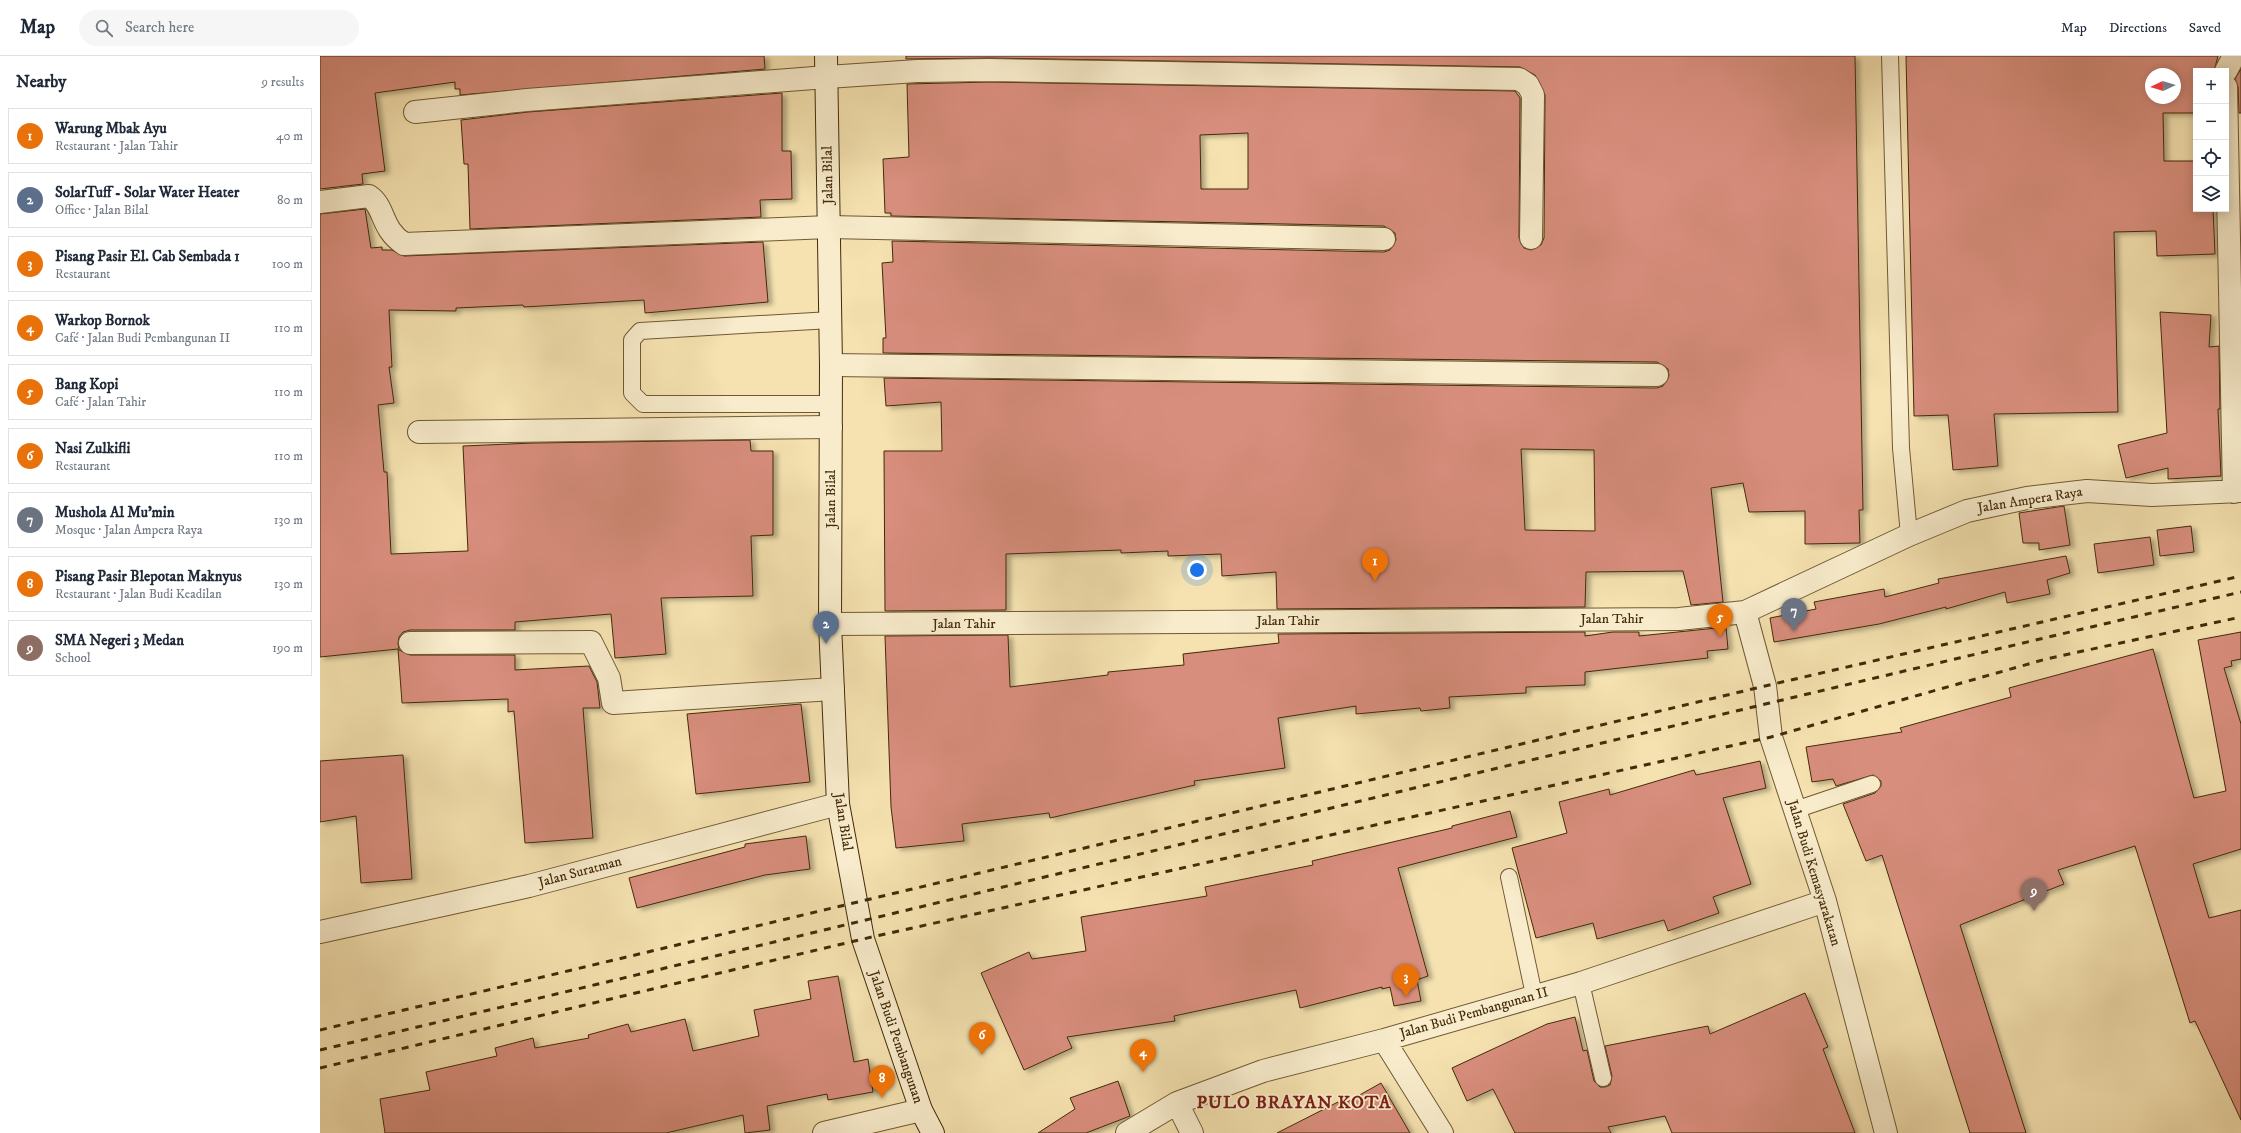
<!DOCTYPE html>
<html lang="en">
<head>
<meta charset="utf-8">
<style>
  body { margin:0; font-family:"IM FELL DW Pica",serif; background:#f6f6f7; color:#1f2937 }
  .controls { position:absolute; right:12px; top:12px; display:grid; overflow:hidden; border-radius:0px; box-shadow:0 2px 10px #0003 }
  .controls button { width:36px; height:36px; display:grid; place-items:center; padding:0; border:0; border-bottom:1px solid #e0e1e3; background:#fff; color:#1f2937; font:20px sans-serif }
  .compass { position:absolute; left:1825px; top:12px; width:36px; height:36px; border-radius:50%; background:#fff; box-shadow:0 2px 10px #0003; rotate:266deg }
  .you { position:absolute; left:877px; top:514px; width:14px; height:14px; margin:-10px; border:3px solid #fff; border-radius:50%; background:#1a73e8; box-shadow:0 0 0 6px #1a73e833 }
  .badge { display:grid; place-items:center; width:26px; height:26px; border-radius:50%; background:#8f2418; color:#fff; font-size:13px; font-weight:700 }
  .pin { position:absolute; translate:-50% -33px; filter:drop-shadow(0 1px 2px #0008) }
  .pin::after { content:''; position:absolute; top:21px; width:14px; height:12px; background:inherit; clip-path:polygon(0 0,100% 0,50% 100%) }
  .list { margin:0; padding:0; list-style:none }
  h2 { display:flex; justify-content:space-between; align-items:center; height:52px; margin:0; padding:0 16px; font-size:17px }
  h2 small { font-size:13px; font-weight:400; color:#747a83 }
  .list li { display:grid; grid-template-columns:26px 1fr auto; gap:12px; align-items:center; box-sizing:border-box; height:56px; margin:0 8px 8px; padding:0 8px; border:1px solid #e0e1e3; border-radius:0px }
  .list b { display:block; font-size:15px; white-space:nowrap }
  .list p { margin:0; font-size:13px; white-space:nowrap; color:#747a83 }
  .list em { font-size:13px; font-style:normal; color:#747a83 }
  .icon { flex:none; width:22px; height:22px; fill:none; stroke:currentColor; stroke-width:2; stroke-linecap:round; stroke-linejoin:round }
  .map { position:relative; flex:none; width:1921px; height:1077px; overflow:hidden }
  header { display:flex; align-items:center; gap:24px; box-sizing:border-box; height:56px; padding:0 20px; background:#fff; border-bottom:1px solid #e0e1e3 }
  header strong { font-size:19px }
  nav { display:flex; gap:22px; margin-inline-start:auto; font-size:14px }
  .search { width:280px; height:36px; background:#f6f6f7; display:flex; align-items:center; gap:10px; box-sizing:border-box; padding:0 14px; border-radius:22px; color:#747a83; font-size:15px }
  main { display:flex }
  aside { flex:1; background:#fff }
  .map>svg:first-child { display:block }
  .building { fill:#d88e7d; stroke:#432b09; fill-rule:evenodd; filter:url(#shadow) }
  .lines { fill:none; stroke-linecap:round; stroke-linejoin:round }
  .lane-casing { stroke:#705933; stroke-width:18 }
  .street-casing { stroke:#705933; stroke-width:24 }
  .secondary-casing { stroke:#432b09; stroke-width:24 }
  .lane { stroke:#f8eccc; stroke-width:16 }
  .street { stroke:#f8eccc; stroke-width:22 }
  .secondary { stroke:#f8eccc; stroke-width:22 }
  .rail { stroke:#432b09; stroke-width:3; stroke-dasharray:7 7; stroke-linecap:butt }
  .labels { text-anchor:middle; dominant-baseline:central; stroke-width:3.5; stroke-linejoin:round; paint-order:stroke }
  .street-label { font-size:14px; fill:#432b09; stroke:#f8eccc }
  .district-label { font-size:18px; font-weight:bold; letter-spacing:1px; fill:#7a1f14; stroke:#f8eccc }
</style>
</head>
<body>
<header>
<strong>Map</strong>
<div class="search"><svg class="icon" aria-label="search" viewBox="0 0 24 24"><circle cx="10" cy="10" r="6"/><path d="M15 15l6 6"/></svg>Search here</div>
<nav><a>Map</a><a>Directions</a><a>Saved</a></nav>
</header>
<main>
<aside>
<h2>Nearby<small>9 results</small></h2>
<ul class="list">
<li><span class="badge" style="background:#e8710a">1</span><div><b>Warung Mbak Ayu</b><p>Restaurant · Jalan Tahir</p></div><em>40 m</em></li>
<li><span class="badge" style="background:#5c6f8a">2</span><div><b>SolarTuff - Solar Water Heater</b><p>Office · Jalan Bilal</p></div><em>80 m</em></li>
<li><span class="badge" style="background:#e8710a">3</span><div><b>Pisang Pasir El. Cab Sembada 1</b><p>Restaurant</p></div><em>100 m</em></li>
<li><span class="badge" style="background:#e8710a">4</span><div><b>Warkop Bornok</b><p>Café · Jalan Budi Pembangunan II</p></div><em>110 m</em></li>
<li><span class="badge" style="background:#e8710a">5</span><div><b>Bang Kopi</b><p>Café · Jalan Tahir</p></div><em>110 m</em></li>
<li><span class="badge" style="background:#e8710a">6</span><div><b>Nasi Zulkifli</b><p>Restaurant</p></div><em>110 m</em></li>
<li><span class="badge" style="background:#6b7280">7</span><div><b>Mushola Al Mu'min</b><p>Mosque · Jalan Ampera Raya</p></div><em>130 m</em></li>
<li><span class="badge" style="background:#e8710a">8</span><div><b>Pisang Pasir Blepotan Maknyus</b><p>Restaurant · Jalan Budi Keadilan</p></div><em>130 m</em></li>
<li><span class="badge" style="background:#8d6e63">9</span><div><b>SMA Negeri 3 Medan</b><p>School</p></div><em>190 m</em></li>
</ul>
</aside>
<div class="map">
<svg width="1921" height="1077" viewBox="0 0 1921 1077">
  <defs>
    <filter id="shadow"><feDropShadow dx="4.5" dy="2.5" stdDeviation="2" flood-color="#0004"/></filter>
  </defs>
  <rect width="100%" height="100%" fill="#f5e2b0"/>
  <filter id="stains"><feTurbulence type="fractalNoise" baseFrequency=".005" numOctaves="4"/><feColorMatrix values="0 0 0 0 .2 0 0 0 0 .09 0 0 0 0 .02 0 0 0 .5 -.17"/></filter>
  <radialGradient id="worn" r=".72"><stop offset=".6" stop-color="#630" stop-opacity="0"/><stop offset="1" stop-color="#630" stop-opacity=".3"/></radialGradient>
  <!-- building -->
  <path class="building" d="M 0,0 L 444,0 L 445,13 L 140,39 L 140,33 L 135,33 L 135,26 L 55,37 L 65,115 L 42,118 L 43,128 L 0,133 Z
    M 586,0 L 1535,0 L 1543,454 L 1539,454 L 1540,487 L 1485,488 L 1485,455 L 1429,456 L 1423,427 L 1391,432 L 1403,546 L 1371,549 L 1363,515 L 1266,516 L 1265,551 L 957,553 L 956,516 L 902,520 L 901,498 L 848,500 L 848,495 L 801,497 L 801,494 L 686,498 L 686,554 L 565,555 L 564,395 L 622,395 L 621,346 L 566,350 L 564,322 L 1337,332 L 1343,330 L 1349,320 L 1348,313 L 1337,306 L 563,297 L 563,282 L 566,282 L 562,207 L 573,206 L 572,185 L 1064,196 L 1070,194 L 1076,184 L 1075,177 L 1064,170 L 571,160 L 571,157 L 565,157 L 563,103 L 589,101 L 587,28 L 669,26 L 1195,35 L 1200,42 L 1199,182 L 1204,192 L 1211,194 L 1221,189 L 1224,182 L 1225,39 L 1215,19 L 1200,11 L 669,2 L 586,3 ZM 928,77 L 928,133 L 881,133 L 880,79 ZM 1201,393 L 1274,394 L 1275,475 L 1205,474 Z
    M 1586,0 L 1898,0 L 1894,15 L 1876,15 L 1876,57 L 1843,57 L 1844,105 L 1876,105 L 1876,153 L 1893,153 L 1895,198 L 1837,200 L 1836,175 L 1794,176 L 1798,356 L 1674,358 L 1678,410 L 1633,414 L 1628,359 L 1594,360 ZM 1831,18 L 1855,18 L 1855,42 L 1831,42 Z
    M 1921,13 L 1921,57 L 1919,57 L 1918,31 L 1915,23 Z
    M 462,37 L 462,95 L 471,95 L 472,143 L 440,144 L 441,161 L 150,173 L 148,108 L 144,108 L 141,64 L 208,56 Z
    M 45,153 L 51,192 L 62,191 L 62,194 L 72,194 L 84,200 L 443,186 L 448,246 L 325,257 L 324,244 L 204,251 L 203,249 L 136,252 L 136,255 L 69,254 L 72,311 L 69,311 L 74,347 L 58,349 L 64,416 L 67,416 L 71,498 L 148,495 L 143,390 L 213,387 L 430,384 L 431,395 L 453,395 L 453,479 L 431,480 L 433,540 L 341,542 L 346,598 L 295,602 L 291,558 L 195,566 L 195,574 L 90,574 L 83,576 L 79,581 L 78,587 L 79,594 L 90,599 L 195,599 L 195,614 L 269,610 L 277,626 L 280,652 L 263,652 L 273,782 L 205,787 L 194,655 L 188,656 L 188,643 L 82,647 L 78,593 L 0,601 L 0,158 Z
    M 1840,256 L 1891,259 L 1889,291 L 1899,290 L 1900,353 L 1898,353 L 1901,420 L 1848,423 L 1848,412 L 1806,422 L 1798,389 L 1847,377 Z
    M 1744,450 L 1750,489 L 1719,494 L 1719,487 L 1703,487 L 1699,457 Z
    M 1871,470 L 1874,496 L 1840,500 L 1837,474 Z
    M 1830,481 L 1834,509 L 1778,517 L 1774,488 Z
    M 1746,500 L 1750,517 L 1727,524 L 1730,538 L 1687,547 L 1685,536 L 1626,553 L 1626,551 L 1559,568 L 1454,586 L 1450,562 L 1496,553 L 1494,546 L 1564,533 L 1565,541 L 1619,527 L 1618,523 Z
    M 1406,571 L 1408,593 L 1387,595 L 1388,602 L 1265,616 L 1265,629 L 1206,631 L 1206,637 L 1129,641 L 1130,652 L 1101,655 L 1100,652 L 1036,658 L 1036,650 L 958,662 L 965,712 L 874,725 L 875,729 L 730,762 L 729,757 L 642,768 L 644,785 L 576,792 L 571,751 L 565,580 L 688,579 L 690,631 L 788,619 L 788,616 L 864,609 L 863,598 L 959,587 L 958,578 L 1265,576 L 1265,580 L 1293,576 L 1319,576 L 1319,580 Z
    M 1921,576 L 1921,603 L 1911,605 L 1912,610 L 1904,612 L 1921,668 L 1921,793 L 1873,808 L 1889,862 L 1921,854 L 1921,1064 L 1875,965 L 1870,967 L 1815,790 L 1738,814 L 1744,828 L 1640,869 L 1706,1077 L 1650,1077 L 1562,799 L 1546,805 L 1523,748 L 1555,737 L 1561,730 L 1561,725 L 1553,719 L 1516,730 L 1513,723 L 1492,726 L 1486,691 L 1582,676 L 1580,672 L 1691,641 L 1689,632 L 1833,593 L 1874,742 L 1906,735 L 1878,584 Z
    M 481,648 L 490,726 L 376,738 L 367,658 Z
    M 83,699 L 92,823 L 41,827 L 36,760 L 0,766 L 0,705 Z
    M 1440,705 L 1446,732 L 1403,742 L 1431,828 L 1393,841 L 1399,857 L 1348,875 L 1344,864 L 1277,883 L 1273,867 L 1216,882 L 1192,792 L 1247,777 L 1239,746 L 1289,733 L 1290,739 L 1374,714 L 1376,719 Z
    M 1190,755 L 1197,781 L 1078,812 L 1108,920 L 1097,924 L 1101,945 L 1074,950 L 1070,931 L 1062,933 L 1062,931 L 980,952 L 976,934 L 854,960 L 855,965 L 747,981 L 752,992 L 704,1014 L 661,917 L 709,896 L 712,903 L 766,895 L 761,861 L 887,840 L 885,831 L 993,809 L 992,805 L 1132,772 L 1132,770 Z
    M 486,780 L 490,813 L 445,819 L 317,852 L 309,822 L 425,791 L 425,788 Z
    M 518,920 L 534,1006 L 548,1003 L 553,1036 L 508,1044 L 507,1038 L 447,1050 L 450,1074 L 425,1077 L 423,1059 L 346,1077 L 65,1077 L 60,1043 L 110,1034 L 106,1016 L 177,1000 L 175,992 L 213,982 L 215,992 L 269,982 L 268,979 L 308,968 L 311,976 L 365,963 L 373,995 L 439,980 L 434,954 L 491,943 L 488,925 Z
    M 1485,937 L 1508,991 L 1503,993 L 1535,1077 L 1352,1077 L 1345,1060 L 1288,1071 L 1291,1077 L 1195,1077 L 1173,1033 L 1147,1045 L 1132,1012 L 1227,968 L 1255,961 L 1263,995 L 1267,994 L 1274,1025 L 1280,1031 L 1285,1031 L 1290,1029 L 1292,1020 L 1285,990 L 1388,970 L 1390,978 Z
    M 798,1025 L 810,1060 L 766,1077 L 718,1077 L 755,1053 L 750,1042 Z
    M 1061,1027 L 1090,1077 L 957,1077 L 1018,1046 L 1020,1050 Z"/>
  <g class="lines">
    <!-- lane casing -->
    <g class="lane-casing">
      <path id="lane" d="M 1570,0 L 1581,392 L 1589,479
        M 511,264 L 320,275 L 312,284 L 312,337 L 323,348 L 511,348
        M 1475,754 L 1552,728
        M 1189,821 L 1214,939
        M 1261,927 L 1283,1022"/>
    </g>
    <!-- street casing -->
    <g class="street-casing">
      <path id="street" d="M 1906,15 L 1914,0
        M 1906,31 L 1914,436
        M 95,56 L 207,44 L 507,21 L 597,15 L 669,14 L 1199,23 L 1208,29 L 1213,39 L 1211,182
        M 0,146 L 49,140 C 66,152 60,172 84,188 L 509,171 L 1064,183
        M 511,309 L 1337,319
        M 99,376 L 511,371
        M 1425,556 L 1445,630 L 1451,681 L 1505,845 L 1566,1077
        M 510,568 L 1359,563 L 1425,556 L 1589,479 L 1647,455 L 1707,442 L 1767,435 L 1832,439 L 1921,435
        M 90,587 L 271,586 L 289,622 L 293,647 L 513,633
        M 0,876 L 209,830 L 518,748
        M 1064,984 L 1122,1077
        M 857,1047 L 872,1077
        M 504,1077 L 601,1054
        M 807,1077 L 857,1047 L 943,1015 L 1064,984 L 1261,927 L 1505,845"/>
    </g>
    <!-- secondary casing -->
    <g class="secondary-casing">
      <path id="secondary" d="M 506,0 L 511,309 L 510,568 L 518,748 L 543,883 L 601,1054 L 613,1077"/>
    </g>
    <!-- lane -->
    <use href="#lane" class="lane"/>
    <!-- street -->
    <use href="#street" class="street"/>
    <!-- secondary -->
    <use href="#secondary" class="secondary"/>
    <!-- rail -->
    <path class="rail" d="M 0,974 L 1445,630 L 1921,520
      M 0,994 C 641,843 1280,685 1921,536
      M 0,1012 L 543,883 L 1451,681 L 1726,603 L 1921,561"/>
  </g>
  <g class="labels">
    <!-- street labels -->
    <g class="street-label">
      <text transform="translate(508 119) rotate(-91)">Jalan Bilal</text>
      <text transform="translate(511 443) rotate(-90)">Jalan Bilal</text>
      <text transform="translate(1710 444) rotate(-9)">Jalan Ampera Raya</text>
      <text x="1292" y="563">Jalan Tahir</text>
      <text x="968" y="565">Jalan Tahir</text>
      <text x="644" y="568">Jalan Tahir</text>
      <text transform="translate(523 766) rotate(81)">Jalan Bilal</text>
      <text transform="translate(260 816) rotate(-15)">Jalan Suratman</text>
      <text transform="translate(1494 817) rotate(73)">Jalan Budi Kemasyarakatan</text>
      <text transform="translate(1154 957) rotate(-16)">Jalan Budi Pembangunan II</text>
      <text transform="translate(576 981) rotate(71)">Jalan Budi Pembangunan</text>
    </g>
    <!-- district labels -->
    <g class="district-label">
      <text x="974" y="1047">PULO BRAYAN KOTA</text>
    </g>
  </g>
  <rect width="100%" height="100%" filter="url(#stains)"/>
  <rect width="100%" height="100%" fill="url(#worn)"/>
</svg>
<div class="controls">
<button>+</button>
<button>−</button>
<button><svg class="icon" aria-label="locate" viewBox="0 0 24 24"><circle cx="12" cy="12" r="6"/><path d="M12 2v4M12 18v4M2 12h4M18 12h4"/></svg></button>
<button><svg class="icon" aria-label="layers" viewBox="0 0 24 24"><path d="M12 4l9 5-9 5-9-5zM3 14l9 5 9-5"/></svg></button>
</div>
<svg class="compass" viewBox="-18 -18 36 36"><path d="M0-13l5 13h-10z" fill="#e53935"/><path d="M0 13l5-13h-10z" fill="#747a83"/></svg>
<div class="you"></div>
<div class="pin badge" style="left:1055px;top:525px;background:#e8710a">1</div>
<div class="pin badge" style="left:506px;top:588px;background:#5c6f8a">2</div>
<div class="pin badge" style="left:1086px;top:941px;background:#e8710a">3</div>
<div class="pin badge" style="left:823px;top:1016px;background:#e8710a">4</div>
<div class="pin badge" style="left:1400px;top:581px;background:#e8710a">5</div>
<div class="pin badge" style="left:662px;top:999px;background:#e8710a">6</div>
<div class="pin badge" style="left:1474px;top:575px;background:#6b7280">7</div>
<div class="pin badge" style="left:562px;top:1042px;background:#e8710a">8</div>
<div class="pin badge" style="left:1714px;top:855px;background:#8d6e63">9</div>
</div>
</main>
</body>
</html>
